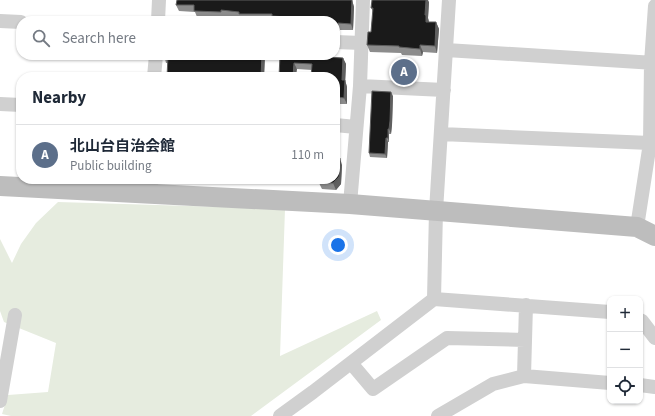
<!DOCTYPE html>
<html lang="en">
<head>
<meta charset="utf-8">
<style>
  body { margin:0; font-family:"Source Sans 3","Noto Sans JP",sans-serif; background:#f6f6f7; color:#1f2937 }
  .controls { position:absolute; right:12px; bottom:12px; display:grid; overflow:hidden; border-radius:8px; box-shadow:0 1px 3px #0004 }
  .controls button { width:36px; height:36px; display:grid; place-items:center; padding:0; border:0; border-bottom:1px solid #e0e1e3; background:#fff; color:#1f2937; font:20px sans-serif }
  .you { position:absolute; left:338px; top:245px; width:14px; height:14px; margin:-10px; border:3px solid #fff; border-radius:50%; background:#1a73e8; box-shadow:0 0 0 6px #1a73e833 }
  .badge { display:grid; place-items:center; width:26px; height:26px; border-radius:50%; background:#e63946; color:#fff; font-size:13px; font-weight:700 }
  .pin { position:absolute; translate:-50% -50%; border:2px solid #fff; box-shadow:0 1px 4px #0006 }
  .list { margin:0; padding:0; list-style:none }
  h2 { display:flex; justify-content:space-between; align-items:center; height:52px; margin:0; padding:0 16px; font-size:17px }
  h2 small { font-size:13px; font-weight:400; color:#747a83 }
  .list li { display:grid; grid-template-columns:26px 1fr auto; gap:12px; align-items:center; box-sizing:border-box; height:60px; padding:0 16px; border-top:1px solid #e0e1e3 }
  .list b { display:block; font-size:15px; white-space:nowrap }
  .list p { margin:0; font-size:13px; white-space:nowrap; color:#747a83 }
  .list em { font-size:13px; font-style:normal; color:#747a83 }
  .icon { flex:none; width:22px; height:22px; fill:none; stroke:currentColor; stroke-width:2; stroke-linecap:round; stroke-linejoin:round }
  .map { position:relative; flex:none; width:655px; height:416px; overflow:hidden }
  .search { position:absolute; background:#fff; box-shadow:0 1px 3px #0004; left:16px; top:16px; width:324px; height:44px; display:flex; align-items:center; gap:10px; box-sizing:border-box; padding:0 14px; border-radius:16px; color:#747a83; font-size:15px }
  .panel { position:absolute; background:#fff; box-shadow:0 1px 3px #0004; left:16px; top:72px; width:324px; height:112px; border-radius:16px }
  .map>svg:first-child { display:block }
  .green { fill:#e6ecdf }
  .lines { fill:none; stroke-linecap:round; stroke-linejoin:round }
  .street { stroke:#d0d0d0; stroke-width:14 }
  .secondary { stroke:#bdbdbd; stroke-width:20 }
  .wall { fill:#8c8c8c }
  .shaded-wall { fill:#5f5f5f }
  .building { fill:#1a1a1a; stroke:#5f5f5f }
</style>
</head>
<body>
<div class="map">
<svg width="655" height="416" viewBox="0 0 655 416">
  <rect width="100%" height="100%" fill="#fff"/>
  <!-- green -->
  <path class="green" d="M 58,202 L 285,209 L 280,356 L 377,311 L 381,320 L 251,416 L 11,416 L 2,414 L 8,395 L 48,392 L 56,343 L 4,322 L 0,311 L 0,239 L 12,263 L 21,244 L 36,223 Z"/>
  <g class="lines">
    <!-- street -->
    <path class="street" d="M 0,21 L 21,22
      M 158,21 L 159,0
      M 335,42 L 362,43
      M 446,50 L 655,63
      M 154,77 L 156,55
      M 360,86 L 444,90
      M 0,104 L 21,105
      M 335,125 L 356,127
      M 441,134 L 650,143 L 655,144
      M 151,194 L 151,179
      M 350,204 L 360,86 L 363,0
      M 637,227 L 650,143 L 651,63 L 655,6
      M 434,299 L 436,211 L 449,0
      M 640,320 L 642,321 L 655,338
      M 351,363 L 373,389 L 447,338 L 525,340
      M 524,376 L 526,305
      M 640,385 L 655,387
      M 0,401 L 15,315
      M 280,416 L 313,392 L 434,299 L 610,312
      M 438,416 L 493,384 L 524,376 L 610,383"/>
    <!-- secondary -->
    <path class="secondary" d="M 0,186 L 350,204 L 637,227 L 655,236"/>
  </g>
  <!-- wall -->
  <path class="wall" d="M 352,0 L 354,7 L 353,30 L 340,30 L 340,31 L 335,31 L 335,21 L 241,20 L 241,18 L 223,17 L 223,19 L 197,17 L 195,12 L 179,11 L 176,5 Z
    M 429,2 L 428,18 L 429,22 L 436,22 L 439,29 L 437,53 L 423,52 L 422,56 L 402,55 L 401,53 L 370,52 L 367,45 L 371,32 L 373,11 L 371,8 Z
    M 164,55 L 265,55 L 264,77 L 167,77 L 168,63 L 166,63 Z
    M 280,55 L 329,55 L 329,57 L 343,58 L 346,64 L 345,80 L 347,87 L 347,104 L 340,104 L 340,110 L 335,109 L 335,77 L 312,70 L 297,69 Z
    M 393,96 L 392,125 L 391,134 L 389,134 L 389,142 L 388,142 L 387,158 L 370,157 L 369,153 Z
    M 342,165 L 341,184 L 336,190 L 322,189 L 319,183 L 303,182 L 302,179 L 335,179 Z
    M 186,179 L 200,179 L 200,183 L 188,183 Z
    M 251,179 L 275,179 L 275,181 L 251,180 Z"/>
  <!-- shaded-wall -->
  <path class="shaded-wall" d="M 352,0 L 354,7 L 353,30 L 351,24 Z
    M 425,0 L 428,0 L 429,2 L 428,18 L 429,22 L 426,22 L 425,15 Z
    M 436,22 L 439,29 L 437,53 L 435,46 Z
    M 420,45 L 423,52 L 422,56 L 420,49 Z
    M 262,55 L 265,55 L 264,77 L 261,77 Z
    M 343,58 L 346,64 L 345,87 L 342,80 Z
    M 294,63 L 297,69 L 296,77 L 293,77 Z
    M 345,80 L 347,87 L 347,104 L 344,98 Z
    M 391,92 L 393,96 L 392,125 L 391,134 L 389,129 Z
    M 338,97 L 340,104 L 340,110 L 337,103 Z
    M 388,129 L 389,134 L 389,142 L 388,138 Z
    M 386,138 L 388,142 L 387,158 L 385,154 Z
    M 340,158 L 342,165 L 341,184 L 336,190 L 333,183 Z"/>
  <!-- building -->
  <path class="building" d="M 177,0 L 352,0 L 351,24 L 338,23 L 338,25 L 335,24 L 335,21 L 322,21 L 322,18 L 302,17 L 302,19 L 288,18 L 288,17 L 272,16 L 272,14 L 239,14 L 239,12 L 221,10 L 221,12 L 194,11 L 194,5 L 176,5 Z
    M 372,0 L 426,0 L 425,15 L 426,15 L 426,22 L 436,22 L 435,46 L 420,45 L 420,49 L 399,47 L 399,46 L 367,45 L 368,32 L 371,32 L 373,8 L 371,8 Z
    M 164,55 L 262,55 L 261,77 L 167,77 L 168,56 L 164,56 Z
    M 280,55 L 326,55 L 326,57 L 343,58 L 342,80 L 345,80 L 344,98 L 338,97 L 337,103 L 335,103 L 335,77 L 311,77 L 312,64 L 294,63 L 293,77 L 279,77 Z
    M 372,91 L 391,92 L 390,121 L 389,129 L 388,129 L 388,138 L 386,138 L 385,154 L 369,153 Z
    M 335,158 L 340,158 L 339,177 L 333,183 L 319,182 L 319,179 L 335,179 Z"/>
</svg>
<div class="controls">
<button>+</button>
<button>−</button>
<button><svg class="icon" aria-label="locate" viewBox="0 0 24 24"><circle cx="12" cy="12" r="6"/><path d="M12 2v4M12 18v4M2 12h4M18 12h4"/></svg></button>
</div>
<div class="you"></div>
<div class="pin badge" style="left:404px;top:72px;background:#5c6f8a">A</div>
<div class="search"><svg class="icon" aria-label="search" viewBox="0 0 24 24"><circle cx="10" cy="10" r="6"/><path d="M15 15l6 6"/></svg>Search here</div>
<section class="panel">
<h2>Nearby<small></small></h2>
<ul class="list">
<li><span class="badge" style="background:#5c6f8a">A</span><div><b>北山台自治会館</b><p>Public building</p></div><em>110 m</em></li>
</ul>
</section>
</div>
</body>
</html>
